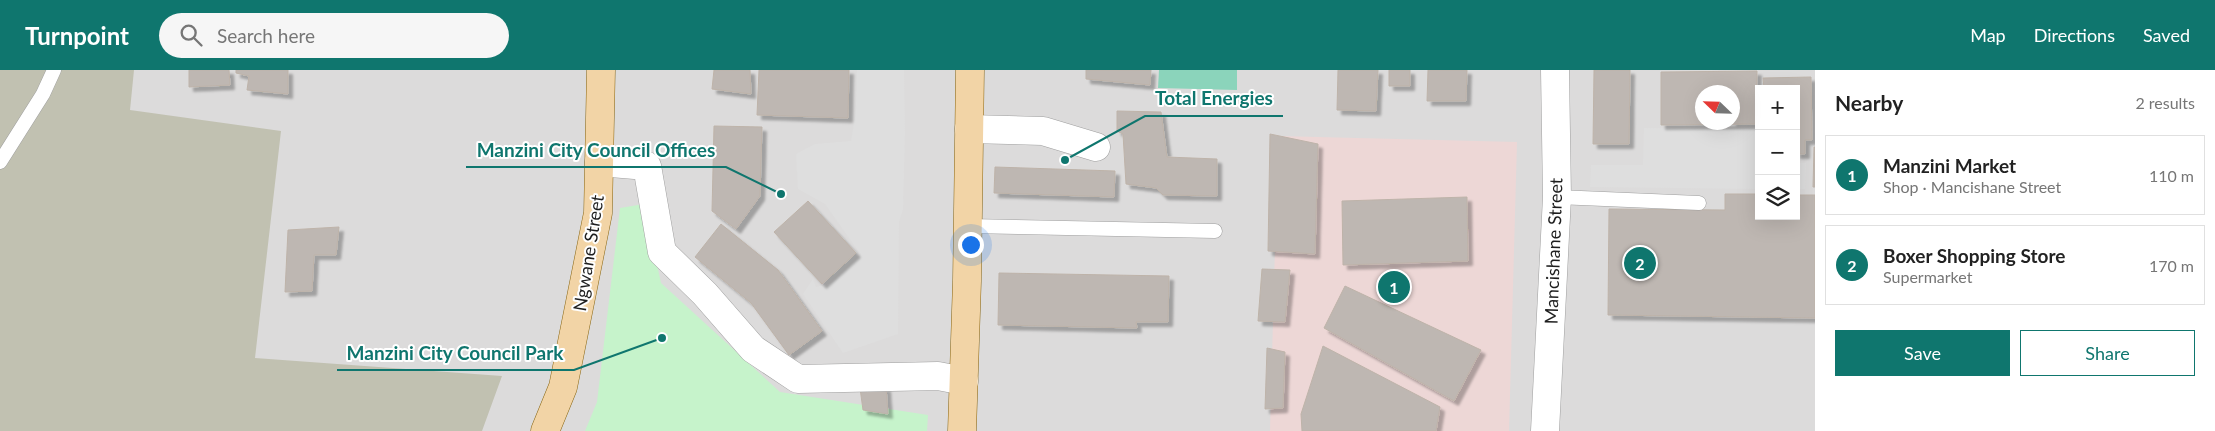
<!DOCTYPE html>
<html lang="en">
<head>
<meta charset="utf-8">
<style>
  body { margin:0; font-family:Lato,sans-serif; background:#f6f6f6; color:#222 }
  .controls { position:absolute; right:15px; top:15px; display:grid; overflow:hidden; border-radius:0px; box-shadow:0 5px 20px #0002 }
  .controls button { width:45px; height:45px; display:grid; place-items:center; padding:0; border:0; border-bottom:1px solid #e0e0e0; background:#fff; color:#222; font:25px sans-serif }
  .compass { position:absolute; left:1695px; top:15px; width:45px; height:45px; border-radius:50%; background:#fff; box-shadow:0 5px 20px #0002; rotate:293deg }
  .you { position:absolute; left:970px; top:174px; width:18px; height:18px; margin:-12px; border:4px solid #fff; border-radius:50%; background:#1a73e8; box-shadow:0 0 0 8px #1a73e833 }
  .badge { display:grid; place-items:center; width:32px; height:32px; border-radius:50%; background:#0f766e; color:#fff; font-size:16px; font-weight:700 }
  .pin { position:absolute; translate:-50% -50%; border:2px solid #fff; box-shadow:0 1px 5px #0006 }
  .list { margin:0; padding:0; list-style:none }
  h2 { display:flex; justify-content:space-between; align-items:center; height:65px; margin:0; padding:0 20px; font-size:21px }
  h2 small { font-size:16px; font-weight:400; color:#767676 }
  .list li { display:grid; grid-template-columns:32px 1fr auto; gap:15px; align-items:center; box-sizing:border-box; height:80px; margin:0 10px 10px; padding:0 10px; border:1px solid #e0e0e0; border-radius:0px }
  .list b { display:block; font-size:19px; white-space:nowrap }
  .list p { margin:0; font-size:16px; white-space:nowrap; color:#767676 }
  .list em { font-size:16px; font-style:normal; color:#767676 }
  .actions { display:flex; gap:10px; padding:15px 20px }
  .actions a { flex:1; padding:11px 0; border:1px solid #0f766e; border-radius:0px; text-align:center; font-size:18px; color:#0f766e }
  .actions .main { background:#0f766e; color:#fff }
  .icon { flex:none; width:28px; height:28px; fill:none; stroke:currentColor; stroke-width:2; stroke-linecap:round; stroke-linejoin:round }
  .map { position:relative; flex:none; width:1815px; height:361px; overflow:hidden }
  header { display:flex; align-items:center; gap:30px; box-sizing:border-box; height:70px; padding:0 25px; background:#0f766e; color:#fff }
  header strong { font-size:24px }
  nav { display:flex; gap:28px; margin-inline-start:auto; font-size:18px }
  .search { width:350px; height:45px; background:#f6f6f6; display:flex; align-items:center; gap:12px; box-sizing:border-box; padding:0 18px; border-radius:28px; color:#767676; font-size:19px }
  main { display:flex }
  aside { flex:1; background:#fff }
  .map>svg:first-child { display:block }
  .residential { fill:#dcdbdb; fill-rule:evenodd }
  .commercial { fill:#edd7d6 }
  .construction { fill:#c1c1b1 }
  .park { fill:#c6f3cb }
  .pitch { fill:#8bd4bb }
  .parking { fill:#dedede }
  .building { fill:#beb7b2; stroke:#beb3a9; fill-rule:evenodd; filter:url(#shadow) }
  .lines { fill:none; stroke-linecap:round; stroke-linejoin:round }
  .lane-casing { stroke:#9f9f9f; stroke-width:15 }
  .street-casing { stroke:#9f9f9f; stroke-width:29 }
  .primary-casing { stroke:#876410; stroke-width:29 }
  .lane { stroke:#fff; stroke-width:14 }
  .street { stroke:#fff; stroke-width:28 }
  .primary { stroke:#f2d4a6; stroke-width:28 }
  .labels { text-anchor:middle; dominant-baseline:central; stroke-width:4; stroke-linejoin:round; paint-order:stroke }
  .street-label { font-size:18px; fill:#1e1e1e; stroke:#fff }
  .leader { fill:none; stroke:#0f766e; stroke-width:2 }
  .callout-dot { fill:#0f766e; stroke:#fff; stroke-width:2 }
  .callout-label { font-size:19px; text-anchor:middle; font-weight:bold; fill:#0f766e; stroke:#fff; stroke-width:4; stroke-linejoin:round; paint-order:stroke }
</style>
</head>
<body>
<header>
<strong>Turnpoint</strong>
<div class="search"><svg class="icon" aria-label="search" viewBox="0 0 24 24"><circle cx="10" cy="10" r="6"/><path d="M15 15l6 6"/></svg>Search here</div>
<nav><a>Map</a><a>Directions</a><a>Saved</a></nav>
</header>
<main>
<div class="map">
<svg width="1815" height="361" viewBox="0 0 1815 361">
  <defs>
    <filter id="shadow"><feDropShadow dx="4.5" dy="4.5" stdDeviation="1" flood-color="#0004"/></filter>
  </defs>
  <rect width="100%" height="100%" fill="#eeebe5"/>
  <!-- residential -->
  <path class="residential" d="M 0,0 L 1815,0 L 1815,361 L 0,361 ZM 1759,19 L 1796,19 L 1796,146 L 1759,146 ZM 1702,22 L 1732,22 L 1732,52 L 1702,52 Z"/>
  <!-- commercial -->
  <path class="commercial" d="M 1278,66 L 1517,72 L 1509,361 L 1270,361 Z"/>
  <!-- construction -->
  <path class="construction" d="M 0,0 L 134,0 L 130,40 L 281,61 L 255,288 L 502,306 L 482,361 L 0,361 Z"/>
  <!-- park -->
  <path class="park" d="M 644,134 L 661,213 L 780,322 L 928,345 L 927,361 L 585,361 L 597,332 L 620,138 Z"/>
  <!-- pitch -->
  <path class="pitch" d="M 1159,0 L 1237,0 L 1237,20 L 1158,18 Z"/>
  <!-- parking -->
  <path class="parking" d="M 857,0 L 904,0 L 905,62 L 903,139 L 899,152 L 898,264 L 843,283 L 803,224 L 813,209 L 816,217 L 832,213 L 861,185 L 825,134 L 798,119 L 796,84 L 815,74 L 851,71 L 856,41 Z
    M 1644,58 L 1759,59 L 1759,119 L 1590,117 L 1591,95 L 1643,95 Z
    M 1796,93 L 1806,93 L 1805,119 L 1796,119 Z"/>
  <!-- building -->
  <path class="building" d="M 189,0 L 229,0 L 230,15 L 189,17 Z
    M 236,0 L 288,0 L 288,24 L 247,20 L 249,6 L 236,3 Z
    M 714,0 L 750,0 L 751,24 L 712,19 Z
    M 759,0 L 849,0 L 848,48 L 757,45 Z
    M 1086,0 L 1151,0 L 1150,15 L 1086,9 Z
    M 1338,0 L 1378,0 L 1376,41 L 1337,40 Z
    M 1389,0 L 1410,0 L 1410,16 L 1389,16 Z
    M 1428,0 L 1467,0 L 1466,31 L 1427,31 Z
    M 1594,0 L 1630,0 L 1629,74 L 1593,74 Z
    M 1757,1 L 1756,54 L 1661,55 L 1661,2 ZM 1702,22 L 1732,22 L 1732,52 L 1702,52 Z
    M 1811,7 L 1812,70 L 1805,70 L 1805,84 L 1796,84 L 1796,19 L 1764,19 L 1763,8 Z
    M 1117,41 L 1161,42 L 1167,87 L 1217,89 L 1217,126 L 1163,125 L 1156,118 L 1126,114 L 1123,64 L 1117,61 Z
    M 714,56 L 762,57 L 760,126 L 736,159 L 712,141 Z
    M 1270,64 L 1318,74 L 1315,184 L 1268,181 Z
    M 1814,77 L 1815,77 L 1815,117 L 1813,117 Z
    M 995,97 L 1115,101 L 1114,127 L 994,123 Z
    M 1725,124 L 1759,124 L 1759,146 L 1796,146 L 1796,125 L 1815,125 L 1815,248 L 1608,245 L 1609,139 L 1725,140 Z
    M 1467,127 L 1468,191 L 1343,195 L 1342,131 Z
    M 808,131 L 856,183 L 822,214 L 774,162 Z
    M 721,154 L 778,200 L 822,261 L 789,285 L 751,233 L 695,187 Z
    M 339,157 L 336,185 L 314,185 L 312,221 L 285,222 L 288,160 Z
    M 1262,199 L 1290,200 L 1285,252 L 1258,251 Z
    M 999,203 L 1169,206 L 1168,252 L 1136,252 L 1137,258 L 998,255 Z
    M 1345,216 L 1481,280 L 1454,331 L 1324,258 Z
    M 1323,276 L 1440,337 L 1436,361 L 1302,361 L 1301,344 Z
    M 1267,278 L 1285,282 L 1283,338 L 1265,339 Z
    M 886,317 L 888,344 L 863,340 L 860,318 Z"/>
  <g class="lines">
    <!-- lane casing -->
    <g class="lane-casing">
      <path id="lane" d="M 0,92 L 43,24 L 54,0
        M 1557,127 L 1699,133
        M 968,156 L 1215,161"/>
    </g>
    <!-- street casing -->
    <g class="street-casing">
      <path id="street" d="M 969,59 L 1043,61 L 1096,77
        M 599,92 L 647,96 L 662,182 L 705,224 L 753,279 L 798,309 L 938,306 L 964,311
        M 1545,361 L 1557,127 L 1555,0"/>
    </g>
    <!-- primary casing -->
    <g class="primary-casing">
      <path id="primary" d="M 545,361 L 563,317 L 598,143 L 601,0
        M 962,361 L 967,211 L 970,0"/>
    </g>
    <!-- lane -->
    <use href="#lane" class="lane"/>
    <!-- street -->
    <use href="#street" class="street"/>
    <!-- primary -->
    <use href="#primary" class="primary"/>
  </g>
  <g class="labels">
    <!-- street labels -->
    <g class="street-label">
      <text transform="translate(1553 181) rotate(-88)">Mancishane Street</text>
      <text transform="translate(588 183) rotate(-81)">Ngwane Street</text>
    </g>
  </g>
  <!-- callouts -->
  <path class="leader" d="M1065 90L1145 46H1283M781 124L726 97H466M662 268L574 300H337"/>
  <g class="callout-dot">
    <circle cx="1065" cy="90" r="5"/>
    <circle cx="781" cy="124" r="5"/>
    <circle cx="662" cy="268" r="5"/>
  </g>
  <g class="callout-label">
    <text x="1214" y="35">Total Energies</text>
    <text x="596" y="87">Manzini City Council Offices</text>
    <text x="455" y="290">Manzini City Council Park</text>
  </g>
</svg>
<div class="controls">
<button>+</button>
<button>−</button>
<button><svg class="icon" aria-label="layers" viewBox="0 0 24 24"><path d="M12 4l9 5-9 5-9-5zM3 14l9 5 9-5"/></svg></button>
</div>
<svg class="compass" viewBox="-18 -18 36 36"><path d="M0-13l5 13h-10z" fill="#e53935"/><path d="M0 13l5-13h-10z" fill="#767676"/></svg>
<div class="you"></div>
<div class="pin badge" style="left:1394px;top:217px">1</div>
<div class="pin badge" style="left:1640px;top:193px">2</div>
</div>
<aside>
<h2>Nearby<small>2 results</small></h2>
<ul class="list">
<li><span class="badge">1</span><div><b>Manzini Market</b><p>Shop · Mancishane Street</p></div><em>110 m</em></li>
<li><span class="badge">2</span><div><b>Boxer Shopping Store</b><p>Supermarket</p></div><em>170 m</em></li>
</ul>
<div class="actions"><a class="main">Save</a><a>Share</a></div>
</aside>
</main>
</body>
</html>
